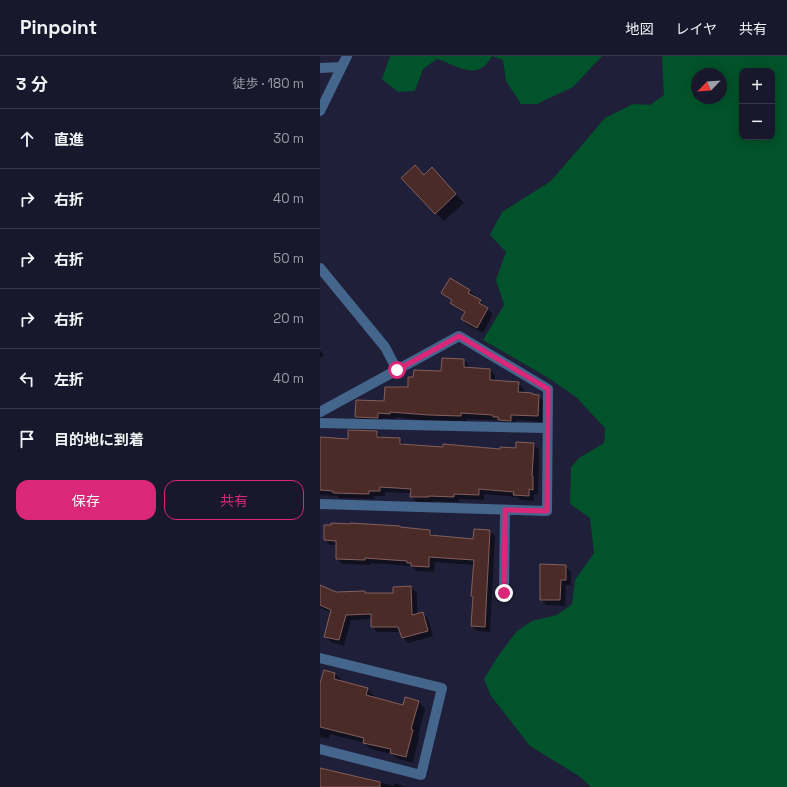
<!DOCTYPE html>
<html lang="ja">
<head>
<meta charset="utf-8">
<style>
  body { margin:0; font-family:"Space Grotesk","Noto Sans JP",sans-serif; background:#212033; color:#f1f3f6 }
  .controls { position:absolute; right:12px; top:12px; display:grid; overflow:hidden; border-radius:8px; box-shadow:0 2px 10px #0003 }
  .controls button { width:36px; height:36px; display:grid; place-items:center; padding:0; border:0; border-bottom:1px solid #363647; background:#18172b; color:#f1f3f6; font:20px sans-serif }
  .compass { position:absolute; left:371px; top:12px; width:36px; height:36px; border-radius:50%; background:#18172b; box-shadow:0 2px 10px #0003; rotate:245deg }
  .stop { position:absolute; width:12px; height:12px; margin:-9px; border:3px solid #db2777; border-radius:50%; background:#fff }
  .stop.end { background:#db2777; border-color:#fff; box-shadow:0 1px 4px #0008 }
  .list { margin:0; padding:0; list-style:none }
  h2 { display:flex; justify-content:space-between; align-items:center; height:52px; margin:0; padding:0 16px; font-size:17px }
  h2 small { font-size:13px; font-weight:400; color:#9f9fa9 }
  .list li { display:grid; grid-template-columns:26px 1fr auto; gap:12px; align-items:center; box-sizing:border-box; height:60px; padding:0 16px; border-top:1px solid #363647 }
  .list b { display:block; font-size:15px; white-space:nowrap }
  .list em { font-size:13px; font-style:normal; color:#9f9fa9 }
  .actions { display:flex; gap:8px; padding:12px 16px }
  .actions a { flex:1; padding:9px 0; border:1px solid #db2777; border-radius:12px; text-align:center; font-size:14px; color:#db2777 }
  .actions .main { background:#db2777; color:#fff }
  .icon { flex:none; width:22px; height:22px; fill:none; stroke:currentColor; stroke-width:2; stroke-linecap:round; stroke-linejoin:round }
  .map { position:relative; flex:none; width:467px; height:731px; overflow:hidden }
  header { display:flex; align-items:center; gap:24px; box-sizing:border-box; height:56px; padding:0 20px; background:#18172b; border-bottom:1px solid #363647 }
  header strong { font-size:19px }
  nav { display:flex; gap:22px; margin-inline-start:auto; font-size:14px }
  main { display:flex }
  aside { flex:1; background:#18172b }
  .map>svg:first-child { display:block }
  .green { fill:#00532a; fill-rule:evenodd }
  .shadow { fill:#0007 }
  .building { fill:#4b2b28; stroke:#835f5b }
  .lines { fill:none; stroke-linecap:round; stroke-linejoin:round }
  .minor { stroke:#44668c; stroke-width:10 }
  .tertiary { stroke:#44668c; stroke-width:10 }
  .route { stroke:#db2777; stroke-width:5 }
</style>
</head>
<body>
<header>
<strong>Pinpoint</strong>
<nav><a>地図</a><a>レイヤ</a><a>共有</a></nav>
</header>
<main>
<aside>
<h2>3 分<small>徒歩 · 180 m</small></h2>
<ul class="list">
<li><svg class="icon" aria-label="ahead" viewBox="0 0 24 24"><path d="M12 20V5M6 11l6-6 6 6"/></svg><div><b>直進</b></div><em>30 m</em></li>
<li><svg class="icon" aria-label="right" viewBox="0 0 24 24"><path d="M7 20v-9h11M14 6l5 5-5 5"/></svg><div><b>右折</b></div><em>40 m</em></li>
<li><svg class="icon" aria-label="right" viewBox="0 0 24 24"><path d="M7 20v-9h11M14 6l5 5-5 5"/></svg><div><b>右折</b></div><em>50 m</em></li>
<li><svg class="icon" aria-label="right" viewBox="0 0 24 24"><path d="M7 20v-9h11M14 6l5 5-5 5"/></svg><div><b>右折</b></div><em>20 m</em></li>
<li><svg class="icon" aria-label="left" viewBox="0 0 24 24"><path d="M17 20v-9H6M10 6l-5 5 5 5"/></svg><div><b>左折</b></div><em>40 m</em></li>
<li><svg class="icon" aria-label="arrive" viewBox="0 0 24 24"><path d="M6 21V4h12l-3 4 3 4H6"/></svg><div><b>目的地に到着</b></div></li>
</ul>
<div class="actions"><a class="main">保存</a><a>共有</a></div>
</aside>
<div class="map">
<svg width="467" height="731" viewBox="0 0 467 731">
  <rect width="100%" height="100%" fill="#201f39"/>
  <!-- green -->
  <path class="green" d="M 70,0 L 172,0 C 158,27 137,9 117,3 L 103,13 L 95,35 L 78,36 L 62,23 Z
    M 172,0 L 282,0 L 253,31 L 217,48 L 201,48 L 186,25 L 183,4 Z
    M 342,0 L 467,0 L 467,731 L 271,731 L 259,720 L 210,690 L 171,640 L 164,623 L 178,600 L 197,575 L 212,565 L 237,559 L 252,548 L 255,524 L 274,497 L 270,462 L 250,448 L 251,411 L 259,402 L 284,387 L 285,372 L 256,341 L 227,321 L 163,284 L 184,249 L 176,224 L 186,196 L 170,179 L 182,156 L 231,125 L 285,62 L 313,48 L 330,49 L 344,39 ZM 422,15 L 452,15 L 452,81 L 422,81 ZM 377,18 L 401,18 L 401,42 L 377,42 Z"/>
  <!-- shadow -->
  <path class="shadow" d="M 95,110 L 105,120 L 120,121 L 144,147 L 124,165 L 116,157 Z
    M 149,234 L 155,240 L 154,242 L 160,245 L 173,258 L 163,277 L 148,269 L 142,263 L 145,257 L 137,252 L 132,247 L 133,245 L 122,237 Z
    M 0,294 L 4,299 L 0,302 Z
    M 144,304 L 149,310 L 149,312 L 170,314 L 175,319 L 175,326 L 198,327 L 204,333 L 204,337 L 218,340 L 224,345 L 223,366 L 196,364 L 196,370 L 179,366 L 177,364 L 147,363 L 147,365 L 100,364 L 76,361 L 75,363 L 63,362 L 63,367 L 42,367 L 36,361 Z
    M 57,376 L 62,381 L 79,383 L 85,389 L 181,394 L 197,393 L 214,388 L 219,394 L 218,439 L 214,438 L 214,445 L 200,444 L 197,441 L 164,438 L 164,444 L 139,443 L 139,446 L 114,445 L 114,446 L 97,446 L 91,440 L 92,437 L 65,436 L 65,440 L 54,440 L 54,443 L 19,442 L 17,440 L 0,439 L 0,382 L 29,384 Z
    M 110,475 L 115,480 L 154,484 L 170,475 L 175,480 L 170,576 L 158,575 L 152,570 L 154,509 L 115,506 L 114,516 L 97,515 L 91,510 L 51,507 L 51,509 L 22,508 L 17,502 L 17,489 L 10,489 L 5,484 Z
    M 245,510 L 251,516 L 251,529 L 246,529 L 245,550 L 226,549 L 221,543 Z
    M 0,530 L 16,537 L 44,536 L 46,538 L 74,538 L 74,532 L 91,531 L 97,537 L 97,559 L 103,557 L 108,563 L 113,580 L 88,587 L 83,582 L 81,576 L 57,576 L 52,570 L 52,563 L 31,564 L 24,590 L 11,586 L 5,580 L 11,556 L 0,552 Z
    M 4,615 L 15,618 L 22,624 L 21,626 L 48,633 L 54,640 L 54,642 L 83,650 L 99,646 L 105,653 L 98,680 L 99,681 L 93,707 L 78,703 L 72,698 L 50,693 L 44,687 L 10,678 L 9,683 L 0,681 L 0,631 Z
    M 0,713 L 37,722 L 38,720 L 74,730 L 74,727 L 87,731 L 0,731 Z"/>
  <!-- building -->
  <path class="building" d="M 95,109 L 104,119 L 112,111 L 136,138 L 115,158 L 81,122 Z
    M 130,222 L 150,234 L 148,237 L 161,244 L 159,247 L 168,252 L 157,272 L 141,263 L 145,256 L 130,247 L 132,244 L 121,237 Z
    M 122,302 L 144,303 L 144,311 L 170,313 L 170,324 L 199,326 L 198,336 L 212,337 L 212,338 L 219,339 L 218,360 L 191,359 L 191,365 L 178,364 L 178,361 L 173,361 L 173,359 L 141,357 L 141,360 L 109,359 L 70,356 L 70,358 L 58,357 L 58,362 L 35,361 L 36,344 L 64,345 L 65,331 L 88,331 L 88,321 L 93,321 L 94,314 L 121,315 Z
    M 28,374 L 57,375 L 57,381 L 80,382 L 80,388 L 123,391 L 123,388 L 180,393 L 180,391 L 196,392 L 196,386 L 214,387 L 212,420 L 213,420 L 213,434 L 209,433 L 209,440 L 193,439 L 194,436 L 159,433 L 159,439 L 134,438 L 134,441 L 109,440 L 109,441 L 90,441 L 91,433 L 60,431 L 60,435 L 49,435 L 49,438 L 13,437 L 13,435 L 0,434 L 0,381 L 28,383 Z
    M 11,467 L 30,468 L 30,467 L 80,470 L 80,471 L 110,474 L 110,479 L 153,483 L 154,473 L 170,474 L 165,571 L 151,570 L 153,541 L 151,540 L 154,504 L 109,501 L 109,511 L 91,510 L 91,507 L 87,507 L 87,505 L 45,502 L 45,504 L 16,503 L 16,485 L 4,484 L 4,469 L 11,469 Z
    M 220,508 L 246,509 L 246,524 L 241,524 L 240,544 L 220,544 Z
    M 0,529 L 16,536 L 45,535 L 45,537 L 73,537 L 73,531 L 91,530 L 92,559 L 103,556 L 108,575 L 82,582 L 78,571 L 51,571 L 51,558 L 26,559 L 19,584 L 4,581 L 11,554 L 0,549 Z
    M 4,614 L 15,617 L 14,623 L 48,632 L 46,639 L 83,649 L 85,641 L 99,645 L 91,673 L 93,674 L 86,701 L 70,697 L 71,693 L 43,687 L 44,682 L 0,671 L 0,627 Z
    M 0,712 L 60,726 L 60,731 L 0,731 Z"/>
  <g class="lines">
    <!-- minor -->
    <path class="minor" d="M 0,12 L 21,11
      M 0,212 L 65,291 L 77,314
      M 0,356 L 139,280 L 228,333 L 227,455 L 0,448
      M 0,367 L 227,372
      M 184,537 L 185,454
      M 0,602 L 122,632 L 101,719 L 0,693"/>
    <!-- tertiary -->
    <path class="tertiary" d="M 0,55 L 27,0"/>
  </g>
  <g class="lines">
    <!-- route -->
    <path class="route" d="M 77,314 L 139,280 L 228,333 L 227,455 L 185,454 L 184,537"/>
  </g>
</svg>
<div class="controls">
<button>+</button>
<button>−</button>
</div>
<svg class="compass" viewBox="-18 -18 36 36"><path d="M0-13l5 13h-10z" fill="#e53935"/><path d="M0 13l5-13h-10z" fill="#9f9fa9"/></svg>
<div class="stop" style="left:77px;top:314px"></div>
<div class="stop end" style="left:184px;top:537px"></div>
</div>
</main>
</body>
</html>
